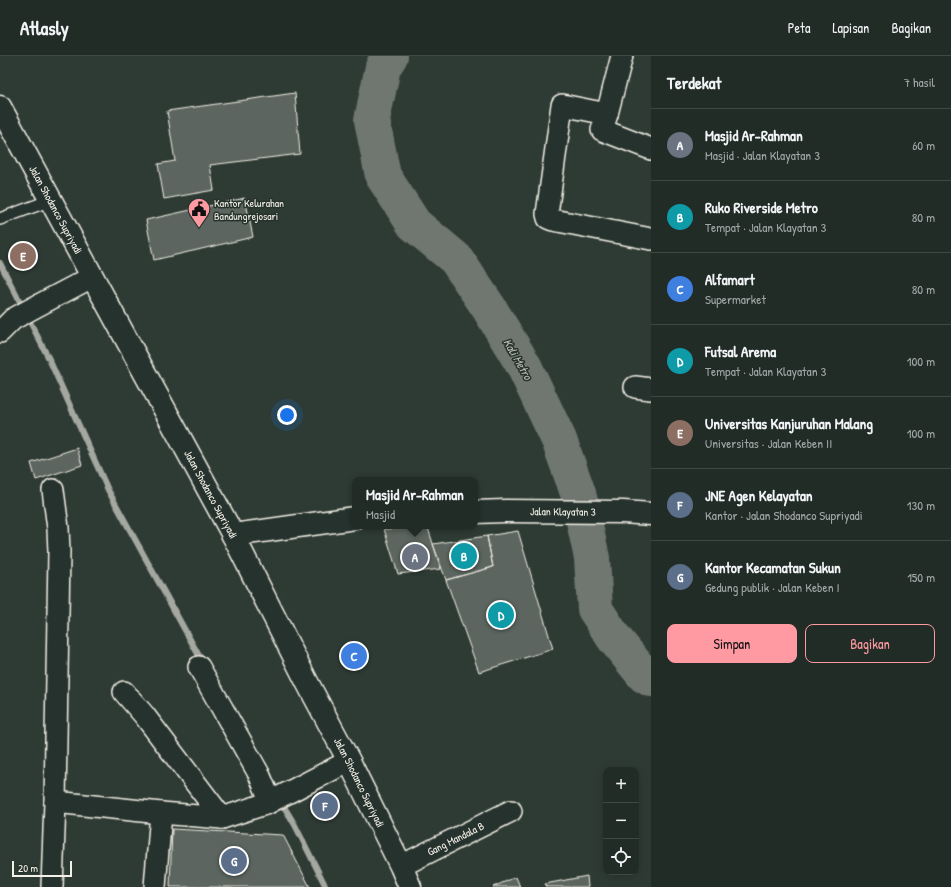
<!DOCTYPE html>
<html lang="id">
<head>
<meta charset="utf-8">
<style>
  body { margin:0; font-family:"Patrick Hand",sans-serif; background:#2e3833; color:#f1f3f6 }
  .controls { position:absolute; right:12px; bottom:12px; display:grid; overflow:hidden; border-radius:8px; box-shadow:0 2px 10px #0003 }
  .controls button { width:36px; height:36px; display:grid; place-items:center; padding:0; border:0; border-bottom:1px solid #3f4844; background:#222c27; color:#f1f3f6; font:20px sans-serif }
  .scale { position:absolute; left:12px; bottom:10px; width:60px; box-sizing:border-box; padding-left:4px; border:2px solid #f4f1e8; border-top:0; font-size:11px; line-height:14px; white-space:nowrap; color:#f4f1e8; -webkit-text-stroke:3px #26332d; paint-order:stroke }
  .you { position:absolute; left:287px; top:359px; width:14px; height:14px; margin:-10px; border:3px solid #fff; border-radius:50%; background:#1a73e8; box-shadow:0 0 0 6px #1a73e833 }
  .badge { display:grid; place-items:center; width:26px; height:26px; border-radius:50%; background:#ff9aa2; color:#fff; font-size:13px; font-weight:700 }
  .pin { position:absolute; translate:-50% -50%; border:2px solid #fff; box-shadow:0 1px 4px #0006 }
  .popup { position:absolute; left:352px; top:421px; width:126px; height:52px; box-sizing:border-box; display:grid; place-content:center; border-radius:8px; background:#222c27; filter:drop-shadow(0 1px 3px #0005); font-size:13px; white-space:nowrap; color:#a2a7a7 }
  .popup b { font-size:15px; color:#f1f3f6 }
  .popup::after { content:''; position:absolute; left:50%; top:100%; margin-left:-8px; border:8px solid transparent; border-top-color:#222c27 }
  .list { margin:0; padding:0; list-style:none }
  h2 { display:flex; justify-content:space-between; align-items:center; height:52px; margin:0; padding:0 16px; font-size:17px }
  h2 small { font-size:13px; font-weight:400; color:#a2a7a7 }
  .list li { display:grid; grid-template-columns:26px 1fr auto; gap:12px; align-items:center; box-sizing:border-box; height:72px; padding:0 16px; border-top:1px solid #3f4844 }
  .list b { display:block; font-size:15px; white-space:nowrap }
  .list p { margin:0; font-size:13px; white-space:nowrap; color:#a2a7a7 }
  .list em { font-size:13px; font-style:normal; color:#a2a7a7 }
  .actions { display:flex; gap:8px; padding:12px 16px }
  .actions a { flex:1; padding:9px 0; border:1px solid #ff9aa2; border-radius:8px; text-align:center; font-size:14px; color:#ff9aa2 }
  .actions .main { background:#ff9aa2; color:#111 }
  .icon { flex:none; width:22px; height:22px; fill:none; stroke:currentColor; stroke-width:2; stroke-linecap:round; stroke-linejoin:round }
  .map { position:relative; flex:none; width:651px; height:831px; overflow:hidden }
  header { display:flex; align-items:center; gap:24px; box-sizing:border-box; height:56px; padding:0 20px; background:#222c27; border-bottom:1px solid #3f4844 }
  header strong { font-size:19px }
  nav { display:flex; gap:22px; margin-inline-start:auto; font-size:14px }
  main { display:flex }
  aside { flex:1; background:#222c27 }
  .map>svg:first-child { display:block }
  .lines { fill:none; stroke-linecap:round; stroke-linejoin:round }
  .stream { stroke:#a4a8a0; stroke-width:6 }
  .river { stroke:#6f7770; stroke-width:36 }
  .building { fill:#5c655e; stroke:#f4f1e8 }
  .lane-casing { stroke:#f4f1e8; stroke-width:14 }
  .street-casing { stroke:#f4f1e8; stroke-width:24 }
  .secondary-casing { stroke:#f4f1e8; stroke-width:25 }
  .primary-casing { stroke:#f4f1e8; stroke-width:25 }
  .lane { stroke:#26332d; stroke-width:11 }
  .street { stroke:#26332d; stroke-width:21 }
  .secondary { stroke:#26332d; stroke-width:22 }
  .primary { stroke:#26332d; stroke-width:22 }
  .labels { text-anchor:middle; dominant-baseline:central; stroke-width:3; stroke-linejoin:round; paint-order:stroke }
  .poi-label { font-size:11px; fill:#f4f1e8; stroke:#26332d; text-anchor:start }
  .street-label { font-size:11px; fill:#f4f1e8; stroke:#26332d }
  .water-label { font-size:12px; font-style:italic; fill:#b8bab2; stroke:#26332d }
</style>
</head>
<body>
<header>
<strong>Atlasly</strong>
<nav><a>Peta</a><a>Lapisan</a><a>Bagikan</a></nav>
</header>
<main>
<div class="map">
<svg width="651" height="831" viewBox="0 0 651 831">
  <rect width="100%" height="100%" fill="#2e3b34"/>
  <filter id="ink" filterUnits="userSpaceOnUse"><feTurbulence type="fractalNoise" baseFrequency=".025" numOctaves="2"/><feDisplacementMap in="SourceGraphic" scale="8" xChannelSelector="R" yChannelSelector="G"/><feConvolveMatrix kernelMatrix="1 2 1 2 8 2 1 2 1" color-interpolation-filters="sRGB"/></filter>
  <g filter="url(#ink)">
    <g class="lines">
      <!-- stream -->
      <path class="stream" d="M 0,207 L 49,303 L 108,434 L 203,607
        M 280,744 L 295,769 L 326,831"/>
      <!-- river -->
      <path class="river" d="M 390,0 L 383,11 L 372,64 L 383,120 L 414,168 L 456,203 L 489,252 L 524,310 L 559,384 L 578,437 L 592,502 L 595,553 L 614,582 L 644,619 L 651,623"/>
    </g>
    <!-- building -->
    <path class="building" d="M 295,37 L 300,98 L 210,109 L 214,134 L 164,143 L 158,108 L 175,105 L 167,55 Z
      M 245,142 L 253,181 L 154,204 L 146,164 Z
      M 77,392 L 82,409 L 36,424 L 31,407 Z
      M 428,472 L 441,513 L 398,518 L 384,473 Z
      M 518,475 L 553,593 L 479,616 L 446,524 L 493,511 L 487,480 Z
      M 487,480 L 493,511 L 446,524 L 433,488 Z
      M 172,773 L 283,779 L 310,831 L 170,831 Z
      M 587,820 L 588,831 L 546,831 L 545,828 Z
      M 516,821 L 520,831 L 493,831 Z"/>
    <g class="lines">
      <!-- lane casing -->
      <g class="lane-casing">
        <path id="lane" d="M 0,163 L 51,144"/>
      </g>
      <!-- street casing -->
      <g class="street-casing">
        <g id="street">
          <path d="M 607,58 L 622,0"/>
          <path d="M 651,93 L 602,74 L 607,58 L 562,49 L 547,158 L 548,162 L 553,164 L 651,183"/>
          <path d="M 0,276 L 13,263 L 35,251 L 92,221"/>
          <path d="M 635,331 L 651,333"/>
          <path d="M 199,611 L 259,718 L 267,737 L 268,747"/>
          <path d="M 124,636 L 144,659 L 222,762"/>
          <path d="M 55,746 L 161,757 L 222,762 L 268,747 L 349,705"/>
          <path id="s1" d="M 401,810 L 511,755"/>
          <path d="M 52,831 L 55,746 L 59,496 L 58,472 L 53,434"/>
          <path d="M 155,831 L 161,757"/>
        </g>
      </g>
      <!-- secondary casing -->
      <g class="secondary-casing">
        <g id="secondary">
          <path id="s2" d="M 475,456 L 505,455 L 623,456 L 651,458"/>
          <path d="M 233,479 L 355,462"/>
        </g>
      </g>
      <!-- primary casing -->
      <g class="primary-casing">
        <g id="primary">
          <path id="s3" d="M 0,51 L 233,479 L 307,626 L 349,705 L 401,810 L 410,831"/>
        </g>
      </g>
      <!-- lane -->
      <use href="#lane" class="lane"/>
      <!-- street -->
      <use href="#street" class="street"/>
      <!-- secondary -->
      <use href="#secondary" class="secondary"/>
      <!-- primary -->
      <use href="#primary" class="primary"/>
    </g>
  </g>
  <!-- icons -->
  <defs>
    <g id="civic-pin" transform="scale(1.15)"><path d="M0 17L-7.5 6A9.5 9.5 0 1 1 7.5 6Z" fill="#ff9aa2" stroke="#26332d"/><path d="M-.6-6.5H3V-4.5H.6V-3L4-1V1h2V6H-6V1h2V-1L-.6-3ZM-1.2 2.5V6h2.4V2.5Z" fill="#111"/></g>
  </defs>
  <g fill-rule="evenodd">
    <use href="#civic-pin" x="199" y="153"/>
  </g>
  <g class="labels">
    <!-- poi labels -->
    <g class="poi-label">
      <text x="214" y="147">Kantor Kelurahan<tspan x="214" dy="13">Bandungrejosari</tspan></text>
    </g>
    <!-- street labels -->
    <g class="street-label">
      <text stroke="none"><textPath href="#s3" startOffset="117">Jalan Shodanco Supriyadi</textPath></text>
      <text stroke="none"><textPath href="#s3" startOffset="441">Jalan Shodanco Supriyadi</textPath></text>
      <text stroke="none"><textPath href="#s2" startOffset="88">Jalan Klayatan 3</textPath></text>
      <text stroke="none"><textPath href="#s3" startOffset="765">Jalan Shodanco Supriyadi</textPath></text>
      <text stroke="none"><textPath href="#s1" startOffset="61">Gang Mandala B</textPath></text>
    </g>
    <!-- water labels -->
    <g class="water-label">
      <text transform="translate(518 303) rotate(60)">Kali Metro</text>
    </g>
  </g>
</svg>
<div class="controls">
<button>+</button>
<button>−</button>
<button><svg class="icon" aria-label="locate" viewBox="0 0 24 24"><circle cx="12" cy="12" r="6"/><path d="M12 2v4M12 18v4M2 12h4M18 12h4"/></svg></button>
</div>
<div class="scale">20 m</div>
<div class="you"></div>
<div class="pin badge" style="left:415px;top:501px;background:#6b7280">A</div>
<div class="popup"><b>Masjid Ar-Rahman</b>Masjid</div>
<div class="pin badge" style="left:464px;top:500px;background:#0f9aa8">B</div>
<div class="pin badge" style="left:354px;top:600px;background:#3f7fe0">C</div>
<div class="pin badge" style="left:501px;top:559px;background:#0f9aa8">D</div>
<div class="pin badge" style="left:23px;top:200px;background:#8d6e63">E</div>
<div class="pin badge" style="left:325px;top:750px;background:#5c6f8a">F</div>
<div class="pin badge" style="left:234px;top:805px;background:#5c6f8a">G</div>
</div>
<aside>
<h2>Terdekat<small>7 hasil</small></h2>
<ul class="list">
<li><span class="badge" style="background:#6b7280">A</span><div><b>Masjid Ar-Rahman</b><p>Masjid · Jalan Klayatan 3</p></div><em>60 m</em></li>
<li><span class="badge" style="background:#0f9aa8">B</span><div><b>Ruko Riverside Metro</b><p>Tempat · Jalan Klayatan 3</p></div><em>80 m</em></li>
<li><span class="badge" style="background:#3f7fe0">C</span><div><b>Alfamart</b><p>Supermarket</p></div><em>80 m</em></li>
<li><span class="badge" style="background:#0f9aa8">D</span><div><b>Futsal Arema</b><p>Tempat · Jalan Klayatan 3</p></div><em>100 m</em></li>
<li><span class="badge" style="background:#8d6e63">E</span><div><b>Universitas Kanjuruhan Malang</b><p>Universitas · Jalan Keben II</p></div><em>100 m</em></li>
<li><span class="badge" style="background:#5c6f8a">F</span><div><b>JNE Agen Kelayatan</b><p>Kantor · Jalan Shodanco Supriyadi</p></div><em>130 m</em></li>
<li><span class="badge" style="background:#5c6f8a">G</span><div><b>Kantor Kecamatan Sukun</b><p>Gedung publik · Jalan Keben I</p></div><em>150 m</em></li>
</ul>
<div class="actions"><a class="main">Simpan</a><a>Bagikan</a></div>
</aside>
</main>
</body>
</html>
